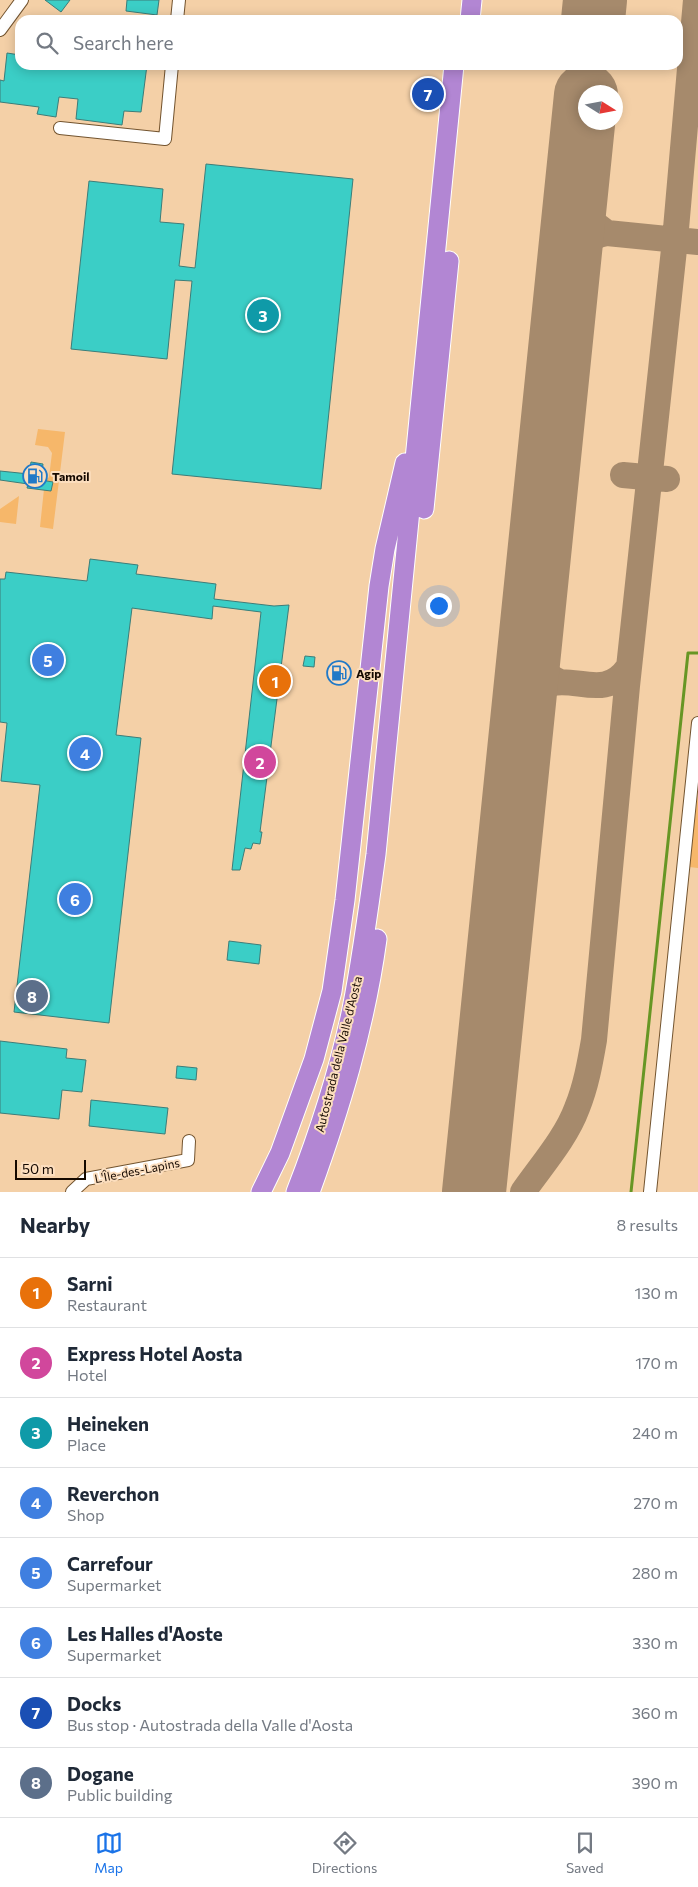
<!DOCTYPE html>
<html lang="en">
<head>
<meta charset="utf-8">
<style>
  body { margin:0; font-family:Commissioner,sans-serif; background:#f6f6f7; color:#1f2937 }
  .compass { position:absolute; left:578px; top:85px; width:45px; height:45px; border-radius:50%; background:#fff; box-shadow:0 2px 12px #0003; rotate:101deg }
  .scale { position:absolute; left:15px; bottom:12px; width:71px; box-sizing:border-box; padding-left:5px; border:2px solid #150900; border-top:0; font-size:14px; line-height:18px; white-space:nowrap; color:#150900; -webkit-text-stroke:4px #fcdebe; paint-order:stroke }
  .you { position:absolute; left:438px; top:605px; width:18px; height:18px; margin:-12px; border:4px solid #fff; border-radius:50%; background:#1a73e8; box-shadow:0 0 0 8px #1a73e833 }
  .badge { display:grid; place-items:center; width:32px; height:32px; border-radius:50%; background:#1a73e8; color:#fff; font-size:16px; font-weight:700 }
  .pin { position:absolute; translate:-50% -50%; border:2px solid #fff; box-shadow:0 1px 5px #0006 }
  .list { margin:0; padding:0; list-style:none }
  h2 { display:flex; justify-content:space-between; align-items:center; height:65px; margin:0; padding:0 20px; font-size:21px }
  h2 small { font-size:16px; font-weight:400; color:#747a83 }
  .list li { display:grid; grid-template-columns:32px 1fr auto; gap:15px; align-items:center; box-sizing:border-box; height:70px; padding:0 20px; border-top:1px solid #e0e1e3 }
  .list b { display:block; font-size:19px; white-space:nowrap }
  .list p { margin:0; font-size:16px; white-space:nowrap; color:#747a83 }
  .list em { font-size:16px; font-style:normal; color:#747a83 }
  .icon { flex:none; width:28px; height:28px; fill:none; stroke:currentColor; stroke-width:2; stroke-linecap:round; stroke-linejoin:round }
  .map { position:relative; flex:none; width:698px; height:1192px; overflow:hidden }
  .search { position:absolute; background:#fff; box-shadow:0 2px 12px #0003; left:15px; right:15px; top:15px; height:55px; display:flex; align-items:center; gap:12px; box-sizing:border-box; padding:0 18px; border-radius:15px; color:#747a83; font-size:19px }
  .sheet { height:625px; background:#fff }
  nav { display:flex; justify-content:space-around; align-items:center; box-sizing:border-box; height:70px; border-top:1px solid #e0e1e3; background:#fff; font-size:14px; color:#747a83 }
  nav a { display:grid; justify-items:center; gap:2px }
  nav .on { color:#1a73e8 }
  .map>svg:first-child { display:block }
  .green { fill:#f6b76a }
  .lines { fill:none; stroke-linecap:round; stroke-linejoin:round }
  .stream { stroke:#679624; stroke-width:3 }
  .taxiway { stroke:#a68a6c; stroke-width:26 }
  .runway { stroke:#a68a6c; stroke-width:64 }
  .building { fill:#3bcec6; stroke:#3c7d79 }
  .minor-casing { stroke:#73542f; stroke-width:14 }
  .highway-casing { stroke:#fff; stroke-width:21 }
  .minor { stroke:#fff; stroke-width:12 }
  .highway { stroke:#b286d3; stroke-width:19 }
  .labels { text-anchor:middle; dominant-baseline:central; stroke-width:4; stroke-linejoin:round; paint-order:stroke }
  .poi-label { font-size:12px; font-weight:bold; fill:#150900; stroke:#fcdebe; text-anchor:start }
  .street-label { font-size:12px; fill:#150900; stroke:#fcdebe }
</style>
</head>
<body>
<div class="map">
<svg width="698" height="1192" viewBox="0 0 698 1192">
  <rect width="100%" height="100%" fill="#f4d0a7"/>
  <!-- green -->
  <path class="green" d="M 38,429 L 65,432 L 53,529 L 40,527 L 44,489 L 51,491 L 53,483 L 45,481 L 49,477 L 52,453 L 48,447 L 35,445 Z
    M 19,496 L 16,524 L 0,522 L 0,509 Z
    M 698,794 L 698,868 L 689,867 Z"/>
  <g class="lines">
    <!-- stream -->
    <path class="stream" d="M 631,1192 L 688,653 L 698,653"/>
    <!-- taxiway -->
    <path class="taxiway" d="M 575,195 L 586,217 L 607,233 L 698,242
      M 567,272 C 576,252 584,237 607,233
      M 623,475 L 667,479
      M 530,636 C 535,657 538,673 560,682
      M 522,720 C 526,712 529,703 534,696 C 561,661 600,708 628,668
      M 477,1157 L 478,1176 L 483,1192
      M 523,1192 C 541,1166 566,1138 577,1108 C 586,1086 590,1063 594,1040 L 627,686 L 675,240 L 696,0"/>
    <!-- runway -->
    <path class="runway" d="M 593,20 L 595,0
      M 474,1192 L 586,95"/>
  </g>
  <!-- building -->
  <path class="building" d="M 45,0 L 70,0 L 61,12 Z
    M 127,0 L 159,0 L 157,15 L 126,11 Z
    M 7,53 L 20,55 L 20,65 L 147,65 L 141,112 L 124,111 L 122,125 L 76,119 L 78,99 L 59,97 L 56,117 L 37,114 L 39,107 L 0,102 L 0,80 L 4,81 Z
    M 206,164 L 353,179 L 321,489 L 172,474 L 192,281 L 175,280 L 167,359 L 71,349 L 89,181 L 163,189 L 160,222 L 184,224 L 179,266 L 195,268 Z
    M 31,462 L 43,464 L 41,480 L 53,482 L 51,491 L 27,488 L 28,484 L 0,480 L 0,471 L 29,474 Z
    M 90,559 L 138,565 L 136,574 L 216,584 L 214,599 L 274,606 L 289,605 L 260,832 L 262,832 L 260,844 L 253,843 L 251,849 L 245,848 L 240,870 L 232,870 L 261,612 L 213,606 L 212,619 L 132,608 L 116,735 L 141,738 L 109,1023 L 14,1012 L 40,785 L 1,781 L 7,723 L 0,722 L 0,579 L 5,579 L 6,572 L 87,581 Z
    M 305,656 L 315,657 L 314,667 L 303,666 Z
    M 337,668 L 346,669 L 346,679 L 336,678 Z
    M 229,941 L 261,945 L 259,964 L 227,960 Z
    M 0,1041 L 67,1049 L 66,1058 L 86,1060 L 82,1092 L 62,1090 L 59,1119 L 0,1113 Z
    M 177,1066 L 197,1068 L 196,1080 L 176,1078 Z
    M 91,1100 L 168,1108 L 165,1134 L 89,1126 Z"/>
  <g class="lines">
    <!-- minor casing -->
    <g class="minor-casing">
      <path id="minor" d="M 177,20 L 179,0
        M 0,30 L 22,0
        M 60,128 L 165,139 L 172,65
        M 72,1192 L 86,1179 L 188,1160 L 189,1141
        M 650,1192 L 698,723"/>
    </g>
    <!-- highway casing -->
    <g class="highway-casing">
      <path id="highway" d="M 470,20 L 472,0
        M 424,509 L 449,261
        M 261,1192 L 280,1153 L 314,1059 L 332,991 L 345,900 L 379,586 L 385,549 L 405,463
        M 296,1192 C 319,1133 339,1071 352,1009 C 362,958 369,906 376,854 L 454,65
        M 310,1192 C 340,1109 365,1027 377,939"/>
    </g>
    <!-- minor -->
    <use href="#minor" class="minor"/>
    <!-- highway -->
    <use href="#highway" class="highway"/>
  </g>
  <!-- icons -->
  <defs>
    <g id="fuel-ring" transform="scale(1.25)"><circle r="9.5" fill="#fcdebe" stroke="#2179c7" stroke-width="1.5"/><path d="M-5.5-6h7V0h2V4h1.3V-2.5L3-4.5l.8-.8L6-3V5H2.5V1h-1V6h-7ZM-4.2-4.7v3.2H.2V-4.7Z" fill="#2179c7"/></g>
  </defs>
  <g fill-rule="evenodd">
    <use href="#fuel-ring" x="35" y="476"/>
    <use href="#fuel-ring" x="339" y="673"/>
  </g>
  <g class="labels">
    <!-- poi labels -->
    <g class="poi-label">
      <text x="52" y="476">Tamoil</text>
      <text x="356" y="673">Agip</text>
    </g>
    <!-- street labels -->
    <g class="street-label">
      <text transform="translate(338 1054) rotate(-76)">Autostrada della Valle d'Aosta</text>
      <text transform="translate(137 1170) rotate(-11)">L'Île-des-Lapins</text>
    </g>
  </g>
</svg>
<svg class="compass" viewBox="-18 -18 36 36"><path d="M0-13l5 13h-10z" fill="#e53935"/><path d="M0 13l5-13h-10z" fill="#747a83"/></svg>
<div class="scale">50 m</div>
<div class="you"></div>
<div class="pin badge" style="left:275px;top:681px;background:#e8710a">1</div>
<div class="pin badge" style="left:260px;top:762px;background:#d1479c">2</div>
<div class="pin badge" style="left:263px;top:315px;background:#0f9aa8">3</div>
<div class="pin badge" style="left:85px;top:753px;background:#3f7fe0">4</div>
<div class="pin badge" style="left:48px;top:660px;background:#3f7fe0">5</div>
<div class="pin badge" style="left:75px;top:899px;background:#3f7fe0">6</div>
<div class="pin badge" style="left:428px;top:94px;background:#1a4fb4">7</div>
<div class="pin badge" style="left:32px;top:996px;background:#5c6f8a">8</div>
<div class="search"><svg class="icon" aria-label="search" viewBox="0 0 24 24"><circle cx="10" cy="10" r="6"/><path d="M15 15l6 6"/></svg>Search here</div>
</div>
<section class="sheet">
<h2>Nearby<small>8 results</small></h2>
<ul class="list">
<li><span class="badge" style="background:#e8710a">1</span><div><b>Sarni</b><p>Restaurant</p></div><em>130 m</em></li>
<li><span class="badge" style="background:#d1479c">2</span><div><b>Express Hotel Aosta</b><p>Hotel</p></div><em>170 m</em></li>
<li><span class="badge" style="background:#0f9aa8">3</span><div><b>Heineken</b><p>Place</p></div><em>240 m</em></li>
<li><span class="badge" style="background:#3f7fe0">4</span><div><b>Reverchon</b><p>Shop</p></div><em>270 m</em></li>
<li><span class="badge" style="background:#3f7fe0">5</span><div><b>Carrefour</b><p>Supermarket</p></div><em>280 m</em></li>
<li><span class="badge" style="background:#3f7fe0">6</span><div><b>Les Halles d'Aoste</b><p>Supermarket</p></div><em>330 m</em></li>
<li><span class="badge" style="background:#1a4fb4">7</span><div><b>Docks</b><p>Bus stop · Autostrada della Valle d'Aosta</p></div><em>360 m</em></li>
<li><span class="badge" style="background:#5c6f8a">8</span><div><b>Dogane</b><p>Public building</p></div><em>390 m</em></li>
</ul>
</section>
<nav>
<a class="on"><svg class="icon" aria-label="map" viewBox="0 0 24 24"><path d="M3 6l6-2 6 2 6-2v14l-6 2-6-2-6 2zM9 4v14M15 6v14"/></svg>Map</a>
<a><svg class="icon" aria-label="directions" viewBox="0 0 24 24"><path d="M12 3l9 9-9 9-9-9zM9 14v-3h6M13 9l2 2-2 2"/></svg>Directions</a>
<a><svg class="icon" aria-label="saved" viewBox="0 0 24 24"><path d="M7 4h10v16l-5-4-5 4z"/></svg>Saved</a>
</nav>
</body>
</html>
